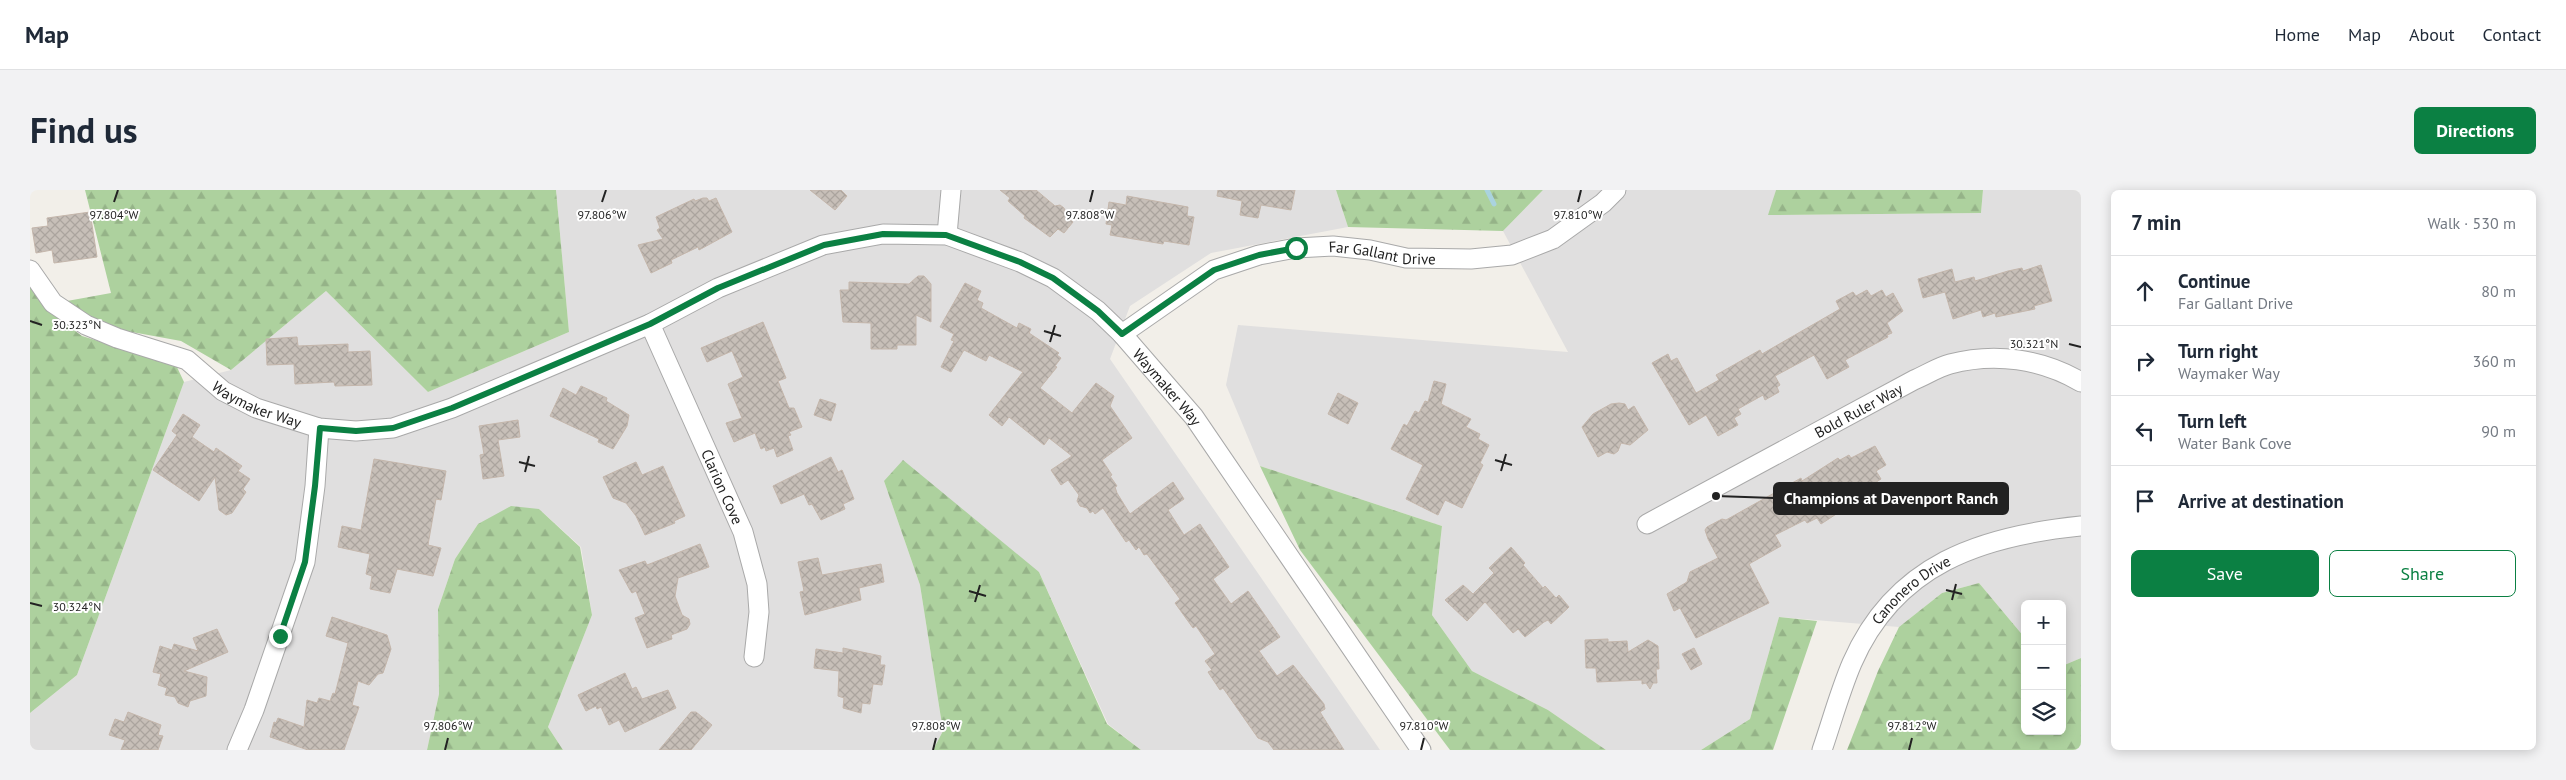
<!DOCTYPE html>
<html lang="en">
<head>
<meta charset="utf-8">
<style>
  body { margin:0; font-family:"PT Sans",sans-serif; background:#f2f2f3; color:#1f2937 }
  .controls { position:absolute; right:15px; bottom:15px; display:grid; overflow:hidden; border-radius:8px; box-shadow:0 2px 12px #0003 }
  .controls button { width:45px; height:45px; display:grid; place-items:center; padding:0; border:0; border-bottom:1px solid #e0e1e3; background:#fff; color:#1f2937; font:25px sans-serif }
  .stop { position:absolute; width:15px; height:15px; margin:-11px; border:4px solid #0b8043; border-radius:50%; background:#fff }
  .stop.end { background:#0b8043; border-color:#fff; box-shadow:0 1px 5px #0008 }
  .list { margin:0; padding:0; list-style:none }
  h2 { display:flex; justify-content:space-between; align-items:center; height:65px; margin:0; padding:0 20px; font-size:21px }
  h2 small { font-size:16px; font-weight:400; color:#747a83 }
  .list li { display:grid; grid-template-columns:32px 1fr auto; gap:15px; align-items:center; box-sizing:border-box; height:70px; padding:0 20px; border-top:1px solid #e0e1e3 }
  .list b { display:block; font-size:19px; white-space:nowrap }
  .list p { margin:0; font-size:16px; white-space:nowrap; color:#747a83 }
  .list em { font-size:16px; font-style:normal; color:#747a83 }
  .actions { display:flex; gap:10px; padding:15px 20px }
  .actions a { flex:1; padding:11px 0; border:1px solid #0b8043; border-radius:8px; text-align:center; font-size:18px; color:#0b8043 }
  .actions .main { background:#0b8043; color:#fff }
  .icon { flex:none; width:28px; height:28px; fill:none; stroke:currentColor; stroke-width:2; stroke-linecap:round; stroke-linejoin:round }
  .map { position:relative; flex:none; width:2051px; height:560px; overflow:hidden; border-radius:8px }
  header { display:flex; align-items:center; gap:30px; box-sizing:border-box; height:70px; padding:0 25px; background:#fff; border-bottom:1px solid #e0e1e3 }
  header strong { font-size:24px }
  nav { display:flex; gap:28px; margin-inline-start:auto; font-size:18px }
  .intro { display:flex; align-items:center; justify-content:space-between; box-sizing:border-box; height:120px; padding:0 30px }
  h1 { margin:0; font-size:35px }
  .button { padding:12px 22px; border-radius:8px; background:#0b8043; color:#fff; font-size:18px; font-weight:700 }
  main { display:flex; gap:30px; padding:0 30px }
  aside { flex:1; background:#fff; border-radius:8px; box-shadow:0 2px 12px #0003 }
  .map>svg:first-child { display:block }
  .residential { fill:#e0dfdf }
  .forest { fill:url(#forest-firs) }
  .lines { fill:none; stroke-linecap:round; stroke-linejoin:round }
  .stream { stroke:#aad3df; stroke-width:5 }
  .building { fill:url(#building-cross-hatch); stroke:#c4b6ab }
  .minor-casing { stroke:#a9a9a9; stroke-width:21 }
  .minor { stroke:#fff; stroke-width:19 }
  .route { stroke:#0b8043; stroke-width:6 }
  .ticks { fill:none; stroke:#222; stroke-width:2 }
  .labels { text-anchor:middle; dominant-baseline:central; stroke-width:4; stroke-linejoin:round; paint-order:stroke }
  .street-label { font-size:15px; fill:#222; stroke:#fff }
  .ticks-label { font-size:12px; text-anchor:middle; fill:#222; stroke:#fff; stroke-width:4; stroke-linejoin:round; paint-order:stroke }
  .leader { fill:none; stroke:#222; stroke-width:2 }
  .callout-dot { fill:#222; stroke:#fff; stroke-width:2 }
  .callout { fill:#222; stroke:#222; stroke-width:2 }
  .callout-label { font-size:16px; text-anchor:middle; font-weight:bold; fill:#fff }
</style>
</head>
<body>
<header>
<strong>Map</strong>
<nav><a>Home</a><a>Map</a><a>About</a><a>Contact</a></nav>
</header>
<div class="intro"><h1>Find us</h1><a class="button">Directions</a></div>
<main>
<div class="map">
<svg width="2051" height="560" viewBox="0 0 2051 560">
  <defs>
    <pattern id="forest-firs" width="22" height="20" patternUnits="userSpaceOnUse" patternTransform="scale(1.25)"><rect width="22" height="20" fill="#add19e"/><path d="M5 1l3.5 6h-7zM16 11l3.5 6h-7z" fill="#95b388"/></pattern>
    <pattern id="building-cross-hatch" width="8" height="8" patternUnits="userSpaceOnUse" patternTransform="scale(1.25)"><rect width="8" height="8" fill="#c7bfb8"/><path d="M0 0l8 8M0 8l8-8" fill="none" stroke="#aba49e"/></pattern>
  </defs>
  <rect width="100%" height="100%" fill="#f2efe9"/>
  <!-- residential -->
  <path class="residential" d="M 526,0 L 1306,0 L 1318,37 L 1181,63 L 1100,116 L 1080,169 L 1350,560 L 1111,560 L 1078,534 L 1009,382 L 854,291 L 890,395 L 913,541 L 903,560 L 533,560 L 518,537 L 562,425 L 551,357 L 509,319 L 448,334 L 425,369 L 408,419 L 409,504 L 397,560 L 0,560 L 0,523 L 47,485 L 154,192 L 201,180 L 296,101 L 398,202 L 539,142 Z
    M 1513,0 L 1746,0 L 1739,25 L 1951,23 L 1953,0 L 2051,0 L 2051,468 L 2032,476 L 2032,414 L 1995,414 L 1995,448 L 1949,393 L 1912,403 L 1869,437 L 1749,427 L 1720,529 L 1671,560 L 1576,560 L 1518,520 L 1442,481 L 1402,425 L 1412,336 L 1230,276 L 1196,195 L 1208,135 L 1538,162 L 1473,41 Z"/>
  <!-- forest -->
  <path class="forest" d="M 55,0 L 526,0 L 539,142 L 398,202 L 296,101 L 201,180 L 151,151 L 69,136 L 37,111 L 81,103 Z
    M 1306,0 L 1513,0 L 1473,41 L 1318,37 Z
    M 1746,0 L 1953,0 L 1951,23 L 1738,25 Z
    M 0,95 L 16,119 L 52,146 L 146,175 L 154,192 L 47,485 L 0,523 Z
    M 873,270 L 1009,382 L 1077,534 L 1111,560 L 903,560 L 913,541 L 890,395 L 854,291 Z
    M 1230,276 L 1412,336 L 1402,425 L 1442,481 L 1518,520 L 1576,560 L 1420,560 L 1270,360 Z
    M 481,316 L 509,319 L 550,357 L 562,425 L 518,537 L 533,560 L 397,560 L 409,504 L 408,419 L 425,369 L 448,334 Z
    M 1949,393 L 1995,448 L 1995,541 L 2032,541 L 2032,476 L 2051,468 L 2051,560 L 1817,560 L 1848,481 L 1869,437 L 1912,403 Z
    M 1749,427 L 1787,431 L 1743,560 L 1671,560 L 1720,529 Z"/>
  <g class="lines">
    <!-- stream -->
    <path class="stream" d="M 1457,0 L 1464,14"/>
  </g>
  <!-- building -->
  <path class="building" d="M 780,0 L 811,0 L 817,6 L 805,20 Z
    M 970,0 L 1006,0 L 1025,16 L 1030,15 L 1034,18 L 1038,28 L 1043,32 L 1034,43 L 1028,39 L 1020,47 L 994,28 L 995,26 L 978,11 L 980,8 Z
    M 1188,0 L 1265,0 L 1261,20 L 1231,15 L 1228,28 L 1210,25 L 1212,11 L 1187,6 Z
    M 1097,6 L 1158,17 L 1157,26 L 1164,27 L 1159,55 L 1134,51 L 1133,54 L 1080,45 L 1082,35 L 1076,34 L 1079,12 L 1096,15 Z
    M 673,8 L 677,8 L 679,11 L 686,8 L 702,42 L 669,60 L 668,57 L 641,70 L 642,73 L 621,83 L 608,55 L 633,49 L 627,40 L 630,38 L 626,27 L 664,9 L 665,11 Z
    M 60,22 L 67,67 L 24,73 L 22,60 L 6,63 L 2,38 L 18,36 L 17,28 Z
    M 2011,75 L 2022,111 L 2004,116 L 2005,119 L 1966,127 L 1965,123 L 1953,127 L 1951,120 L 1923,129 L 1915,102 L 1893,108 L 1888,89 L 1922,79 L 1925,92 L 1944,87 L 1945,91 L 1978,81 L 1992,78 L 1993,81 Z
    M 888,86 L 894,86 L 901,94 L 901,132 L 886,125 L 886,155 L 867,155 L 867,159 L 841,159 L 841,133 L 813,132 L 810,100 L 819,100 L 819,92 L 879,94 Z
    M 935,93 L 951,101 L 947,110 L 953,113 L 951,118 L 987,138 L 989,133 L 1001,139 L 999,143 L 1029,163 L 1027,165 L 1031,168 L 1025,176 L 1027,177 L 1010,198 L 1042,223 L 1066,193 L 1084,206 L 1080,216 L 1102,248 L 1072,270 L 1082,285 L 1080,286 L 1087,296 L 1085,297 L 1087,303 L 1100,324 L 1143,292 L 1154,309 L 1138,320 L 1154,345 L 1170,334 L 1199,377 L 1183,389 L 1201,414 L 1218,401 L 1250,447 L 1229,461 L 1247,486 L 1263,475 L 1294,514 L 1295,519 L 1290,522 L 1314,560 L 1244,560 L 1238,552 L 1228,548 L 1193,498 L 1190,500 L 1178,482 L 1182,480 L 1175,471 L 1185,464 L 1166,436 L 1163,438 L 1145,413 L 1150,409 L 1117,364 L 1114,365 L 1109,357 L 1106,360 L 1099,350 L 1096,352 L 1073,318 L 1065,324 L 1063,321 L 1060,323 L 1057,318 L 1050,316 L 1047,311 L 1049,305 L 1038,290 L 1031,295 L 1021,280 L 1042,266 L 1019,248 L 1014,255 L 979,227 L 972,236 L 959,225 L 993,182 L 959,165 L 956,171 L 934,160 L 921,182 L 911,177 L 924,151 L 921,150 L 924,144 L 910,137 Z
    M 1837,100 L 1841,106 L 1852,100 L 1856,107 L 1863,103 L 1873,121 L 1857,133 L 1862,143 L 1857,145 L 1858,147 L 1815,170 L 1819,177 L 1797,189 L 1784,165 L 1745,186 L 1750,195 L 1747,197 L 1749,202 L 1735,210 L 1733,205 L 1708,219 L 1711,224 L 1704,228 L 1708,235 L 1688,246 L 1676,225 L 1659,235 L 1622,173 L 1638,164 L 1641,171 L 1647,168 L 1666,203 L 1689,190 L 1686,185 L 1730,160 L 1732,164 L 1810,119 L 1806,111 L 1823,102 L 1826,106 Z
    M 733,132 L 756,188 L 748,191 L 759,218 L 764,218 L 772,237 L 759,242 L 761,245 L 758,246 L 763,260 L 747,267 L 744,258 L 736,261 L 735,257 L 731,259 L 725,243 L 704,252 L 696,233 L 712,228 L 698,194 L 713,187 L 702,161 L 677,172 L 671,158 Z
    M 267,147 L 268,156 L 318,154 L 318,162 L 340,161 L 342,195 L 305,196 L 304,192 L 265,194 L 264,174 L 237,175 L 236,149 Z
    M 1404,191 L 1416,194 L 1411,214 L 1441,229 L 1436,237 L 1450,244 L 1448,249 L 1459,255 L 1450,273 L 1453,275 L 1432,318 L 1415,310 L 1408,325 L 1376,309 L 1393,275 L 1361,259 L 1374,234 L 1377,236 L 1385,221 L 1389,223 L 1395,211 L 1398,212 Z
    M 551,196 L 577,208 L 576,211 L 599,225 L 597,236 L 583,259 L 568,252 L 569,249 L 520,226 L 533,198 L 546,205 Z
    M 1308,203 L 1328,213 L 1318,234 L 1298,224 Z
    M 790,209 L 806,214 L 801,231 L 784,225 Z
    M 1589,213 L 1595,214 L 1598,220 L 1604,216 L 1618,240 L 1600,255 L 1591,253 L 1588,261 L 1584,264 L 1577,262 L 1568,267 L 1552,237 L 1563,224 L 1581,214 Z
    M 153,224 L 170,235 L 162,247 L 184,262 L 186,258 L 212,276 L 208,281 L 220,289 L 213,299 L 216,302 L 202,323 L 196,325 L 189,320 L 185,287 L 169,311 L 123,280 L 147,245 L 142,241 Z
    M 488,230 L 490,247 L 468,250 L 474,286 L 453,289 L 450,265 L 454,264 L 449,236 Z
    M 1845,256 L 1856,275 L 1846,281 L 1851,289 L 1837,298 L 1834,306 L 1791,334 L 1787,328 L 1777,333 L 1775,330 L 1745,345 L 1751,356 L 1719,374 L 1739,413 L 1666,448 L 1650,418 L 1644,421 L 1637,404 L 1657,392 L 1660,382 L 1688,368 L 1678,349 L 1675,340 L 1677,337 L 1692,329 L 1696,330 L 1771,288 L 1772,291 L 1808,268 L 1810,270 L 1819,265 L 1821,268 Z
    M 801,267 L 808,282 L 812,280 L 824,309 L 813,314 L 815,319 L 791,330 L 782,314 L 779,315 L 774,304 L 751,314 L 743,296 Z
    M 344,269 L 416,281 L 411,310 L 406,309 L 398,355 L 411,358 L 403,386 L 367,379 L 360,403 L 340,399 L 342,386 L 336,384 L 340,364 L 308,357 L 312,336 L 331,340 Z
    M 606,272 L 612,285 L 633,276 L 655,326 L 644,331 L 645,333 L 615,345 L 606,326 L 596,313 L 583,308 L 573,287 Z
    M 670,354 L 679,377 L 648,388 L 645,406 L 652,425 L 659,429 L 660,434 L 657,439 L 641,445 L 642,449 L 617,458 L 605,428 L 615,424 L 606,401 L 602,403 L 600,400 L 589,380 L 615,371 L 617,375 Z
    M 1481,357 L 1495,373 L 1493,375 L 1513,398 L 1515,396 L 1526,408 L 1529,405 L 1539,417 L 1521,434 L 1518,430 L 1514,432 L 1495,447 L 1488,439 L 1483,443 L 1455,412 L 1437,431 L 1415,410 L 1433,395 L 1443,404 L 1464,383 L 1459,378 Z
    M 788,368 L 792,385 L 851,374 L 854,392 L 829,398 L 831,410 L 775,425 L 770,402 L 774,401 L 768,372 Z
    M 302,427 L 357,445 L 361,459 L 353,483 L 348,484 L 339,495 L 328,491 L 322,515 L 329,517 L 314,560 L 278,560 L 240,547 L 244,532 L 246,533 L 248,528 L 274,537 L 277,510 L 287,513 L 289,508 L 300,511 L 303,503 L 305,504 L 318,453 L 296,446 Z
    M 187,439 L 198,462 L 154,481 L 177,487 L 176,506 L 160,511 L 158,517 L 148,513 L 145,507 L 135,505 L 137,498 L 128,495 L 131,484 L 123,482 L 130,456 L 142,460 L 144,454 L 168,461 L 163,448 Z
    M 1578,449 L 1578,452 L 1597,451 L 1598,462 L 1618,450 L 1628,456 L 1629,479 L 1626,479 L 1627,493 L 1623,493 L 1620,499 L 1616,493 L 1612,494 L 1612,490 L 1567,492 L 1566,478 L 1556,478 L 1555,450 Z
    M 813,458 L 851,466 L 850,475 L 855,475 L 852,495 L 843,494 L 840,514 L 832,513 L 831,523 L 813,518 L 814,508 L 808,506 L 809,481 L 784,478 L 786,459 L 813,463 Z
    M 1664,458 L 1672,474 L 1661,480 L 1652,464 Z
    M 595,483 L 602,499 L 606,497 L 612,509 L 638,500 L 646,518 L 595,542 L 589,530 L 579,535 L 571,517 L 567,519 L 566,516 L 556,521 L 548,505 Z
    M 98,522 L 131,535 L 128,545 L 133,546 L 128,560 L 91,560 L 95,550 L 79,545 L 85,529 L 94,532 Z
    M 661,522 L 666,522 L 682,535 L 661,560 L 629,560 Z"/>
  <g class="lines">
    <!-- minor casing -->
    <g class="minor-casing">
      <g id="minor">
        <path d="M 917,45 L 921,0"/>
        <path id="s1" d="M 0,80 L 23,113 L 56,135 L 87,148 L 157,170 L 193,201 L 226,218 L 289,238 L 326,241 L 363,238 L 422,218 L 620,134 L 688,98 L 793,55 L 853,44 L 917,45 L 990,72 L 1023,88 L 1068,121 L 1092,144 L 1164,227 L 1391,560"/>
        <path id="s2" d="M 620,134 L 713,342 L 727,394 L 729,422 L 724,467"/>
        <path id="s3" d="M 1092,144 L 1184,80 L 1229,65 L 1266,58 L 1303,56 L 1340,60 L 1376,68 L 1441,69 L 1482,65 L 1523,49 L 1573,13 L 1586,0"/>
        <path id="s4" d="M 1617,334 L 1884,190 C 1896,185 1908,177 1920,174 C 1965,162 2012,169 2051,192"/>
        <path d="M 207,560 L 224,520 L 275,372 L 285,296 L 289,238"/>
        <path id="s5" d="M 1792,560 C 1802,531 1810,501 1822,473 C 1865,374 1951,346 2051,336"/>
      </g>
    </g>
    <!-- minor -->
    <use href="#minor" class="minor"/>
  </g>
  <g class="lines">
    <!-- route -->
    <path class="route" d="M 250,446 L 275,372 L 285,296 L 290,238 L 326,241 L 363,238 L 422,218 L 620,134 L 688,98 L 794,55 L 853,44 L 916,45 L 990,72 L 1023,88 L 1068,121 L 1092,144 L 1184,80 L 1229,65 L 1266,58"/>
  </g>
  <!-- ticks -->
  <path class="ticks" d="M 84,12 L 88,0M 572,12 L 576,0M 1060,12 L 1063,0M 1548,12 L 1551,0M 0,131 L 12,135M 1014,141 L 1031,146M 1020,152 L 1025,135M 2039,154 L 2051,157M 1465,270 L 1482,275M 489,272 L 505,276M 1471,281 L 1476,264M 495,282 L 499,266M 1916,400 L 1932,404M 939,401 L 956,406M 1922,410 L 1926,394M 945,412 L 950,395M 0,413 L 12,416M 415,560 L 418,548M 903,560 L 906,548M 1391,560 L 1394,548M 1879,560 L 1882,548"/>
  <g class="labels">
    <!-- street labels -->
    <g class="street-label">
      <text stroke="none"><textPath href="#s3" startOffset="284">Far Gallant Drive</textPath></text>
      <text stroke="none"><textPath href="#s1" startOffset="1278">Waymaker Way</textPath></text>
      <text stroke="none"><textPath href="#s1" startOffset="271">Waymaker Way</textPath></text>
      <text stroke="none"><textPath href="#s4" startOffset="240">Bold Ruler Way</textPath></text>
      <text stroke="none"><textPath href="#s2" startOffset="178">Clarion Cove</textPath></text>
      <text stroke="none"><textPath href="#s5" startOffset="188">Canonero Drive</textPath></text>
    </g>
  </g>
  <g class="ticks-label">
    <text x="84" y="29">97.804°W</text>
    <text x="572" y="29">97.806°W</text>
    <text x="1060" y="29">97.808°W</text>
    <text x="1548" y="29">97.810°W</text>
    <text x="47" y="139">30.323°N</text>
    <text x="2004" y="158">30.321°N</text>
    <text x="47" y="421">30.324°N</text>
    <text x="418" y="540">97.806°W</text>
    <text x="906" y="540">97.808°W</text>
    <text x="1394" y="540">97.810°W</text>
    <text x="1882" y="540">97.812°W</text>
  </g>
  <!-- callouts -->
  <path class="leader" d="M1686 306L1744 308"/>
  <circle class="callout-dot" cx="1686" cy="306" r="5"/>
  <rect class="callout" x="1744" y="293" width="234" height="31" rx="5"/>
  <g class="callout-label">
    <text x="1861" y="314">Champions at Davenport Ranch</text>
  </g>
</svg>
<div class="controls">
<button>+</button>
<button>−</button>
<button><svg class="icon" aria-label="layers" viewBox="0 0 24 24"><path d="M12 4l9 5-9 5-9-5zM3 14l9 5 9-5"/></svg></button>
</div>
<div class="stop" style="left:1266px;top:58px"></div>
<div class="stop end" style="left:250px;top:446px"></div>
</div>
<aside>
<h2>7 min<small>Walk · 530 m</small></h2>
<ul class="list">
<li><svg class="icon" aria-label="ahead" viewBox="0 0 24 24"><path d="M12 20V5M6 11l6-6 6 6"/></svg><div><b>Continue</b><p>Far Gallant Drive</p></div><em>80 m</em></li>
<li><svg class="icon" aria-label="right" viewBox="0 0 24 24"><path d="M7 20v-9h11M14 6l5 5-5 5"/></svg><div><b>Turn right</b><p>Waymaker Way</p></div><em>360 m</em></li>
<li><svg class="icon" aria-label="left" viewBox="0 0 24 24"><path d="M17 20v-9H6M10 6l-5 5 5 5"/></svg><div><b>Turn left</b><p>Water Bank Cove</p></div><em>90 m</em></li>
<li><svg class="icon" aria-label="arrive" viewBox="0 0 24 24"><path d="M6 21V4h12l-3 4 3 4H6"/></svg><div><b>Arrive at destination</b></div></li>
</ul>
<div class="actions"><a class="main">Save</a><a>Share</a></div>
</aside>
</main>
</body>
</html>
